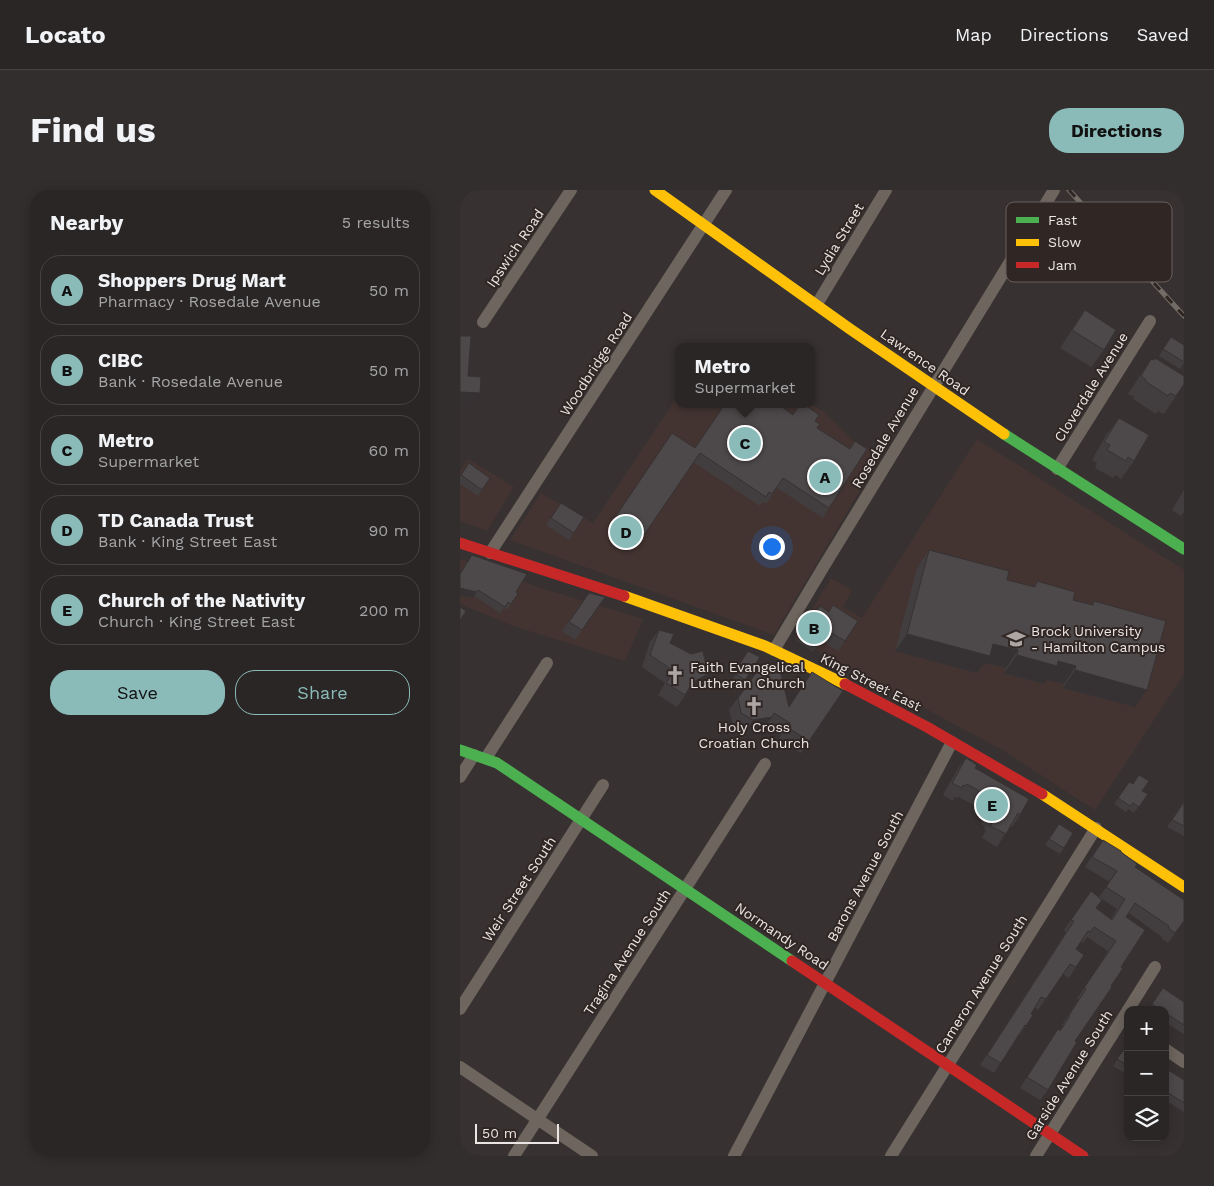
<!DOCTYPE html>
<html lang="en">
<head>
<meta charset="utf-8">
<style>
  body { margin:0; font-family:"Work Sans",sans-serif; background:#312e2d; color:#f1f3f6 }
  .controls { position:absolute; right:15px; bottom:15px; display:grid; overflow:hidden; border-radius:10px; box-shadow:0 2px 12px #0003 }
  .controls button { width:45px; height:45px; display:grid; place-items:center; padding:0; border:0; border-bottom:1px solid #454342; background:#292625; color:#f1f3f6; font:25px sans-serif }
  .scale { position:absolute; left:15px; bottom:12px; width:84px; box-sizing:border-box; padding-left:5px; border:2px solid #ebe5e3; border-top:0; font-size:14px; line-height:18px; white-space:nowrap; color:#ebe5e3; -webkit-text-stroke:4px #302624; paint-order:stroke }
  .you { position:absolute; left:311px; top:356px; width:18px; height:18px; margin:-12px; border:4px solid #fff; border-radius:50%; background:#1a73e8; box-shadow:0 0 0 8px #1a73e833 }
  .badge { display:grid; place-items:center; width:32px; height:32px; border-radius:50%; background:#8bbbb9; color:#111; font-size:16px; font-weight:700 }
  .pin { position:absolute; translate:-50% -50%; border:2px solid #fff; box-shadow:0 1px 5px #0006 }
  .popup { position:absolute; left:215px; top:153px; width:140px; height:65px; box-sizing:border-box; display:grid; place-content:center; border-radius:10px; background:#292625; filter:drop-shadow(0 1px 4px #0005); font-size:16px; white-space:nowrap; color:#a5a5a7 }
  .popup b { font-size:19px; color:#f1f3f6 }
  .popup::after { content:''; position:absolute; left:50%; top:100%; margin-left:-10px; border:10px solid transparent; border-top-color:#292625 }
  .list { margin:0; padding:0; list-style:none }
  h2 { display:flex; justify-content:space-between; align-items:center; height:65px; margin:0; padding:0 20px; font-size:21px }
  h2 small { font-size:16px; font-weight:400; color:#a5a5a7 }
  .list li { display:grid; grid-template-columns:32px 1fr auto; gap:15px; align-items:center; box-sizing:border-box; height:70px; margin:0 10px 10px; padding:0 10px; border:1px solid #454342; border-radius:20px }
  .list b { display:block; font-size:19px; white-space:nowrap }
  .list p { margin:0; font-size:16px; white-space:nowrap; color:#a5a5a7 }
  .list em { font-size:16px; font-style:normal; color:#a5a5a7 }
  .actions { display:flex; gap:10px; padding:15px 20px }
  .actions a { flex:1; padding:11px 0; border:1px solid #8bbbb9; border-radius:20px; text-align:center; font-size:18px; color:#8bbbb9 }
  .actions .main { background:#8bbbb9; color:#111 }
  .icon { flex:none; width:28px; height:28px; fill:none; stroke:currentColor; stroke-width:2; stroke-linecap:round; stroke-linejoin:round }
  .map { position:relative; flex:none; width:724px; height:966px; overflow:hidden; border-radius:20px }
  header { display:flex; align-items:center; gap:30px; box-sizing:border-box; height:70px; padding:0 25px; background:#292625; border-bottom:1px solid #454342 }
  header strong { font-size:24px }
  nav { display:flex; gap:28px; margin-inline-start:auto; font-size:18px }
  .intro { display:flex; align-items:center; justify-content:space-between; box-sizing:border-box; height:120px; padding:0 30px }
  h1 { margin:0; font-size:35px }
  .button { padding:12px 22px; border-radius:20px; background:#8bbbb9; color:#111; font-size:18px; font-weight:700 }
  main { display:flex; gap:30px; padding:0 30px }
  aside { flex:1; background:#292625; border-radius:20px; box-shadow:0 2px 12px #0003 }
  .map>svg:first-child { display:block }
  .built { fill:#433431 }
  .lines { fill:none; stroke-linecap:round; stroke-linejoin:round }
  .street { stroke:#6d655e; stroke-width:12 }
  .fast { stroke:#4caf50; stroke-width:11 }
  .slow { stroke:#ffc107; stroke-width:11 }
  .jam { stroke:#c62828; stroke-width:11 }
  .rail-casing { stroke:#726c67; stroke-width:5 }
  .rail { stroke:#302624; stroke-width:3; stroke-dasharray:9; stroke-linecap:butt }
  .wall { fill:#423e3f }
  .shaded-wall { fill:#363233 }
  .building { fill:#4d4849; stroke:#363233 }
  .labels { text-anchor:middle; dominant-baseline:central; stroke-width:4; stroke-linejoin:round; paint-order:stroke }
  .street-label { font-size:14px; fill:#ebe5e3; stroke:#302624 }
  .poi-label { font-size:14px; fill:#ebe5e3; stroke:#302624; text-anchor:start }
  .key { fill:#302624; stroke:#685f5d; stroke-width:1 }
  .key-label { font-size:14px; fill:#ebe5e3 }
</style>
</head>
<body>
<header>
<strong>Locato</strong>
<nav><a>Map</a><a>Directions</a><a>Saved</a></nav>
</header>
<div class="intro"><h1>Find us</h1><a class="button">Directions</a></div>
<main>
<aside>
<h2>Nearby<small>5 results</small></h2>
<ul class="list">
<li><span class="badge">A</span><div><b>Shoppers Drug Mart</b><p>Pharmacy · Rosedale Avenue</p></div><em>50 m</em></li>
<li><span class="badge">B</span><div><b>CIBC</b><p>Bank · Rosedale Avenue</p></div><em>50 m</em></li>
<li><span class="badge">C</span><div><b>Metro</b><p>Supermarket</p></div><em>60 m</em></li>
<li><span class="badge">D</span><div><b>TD Canada Trust</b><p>Bank · King Street East</p></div><em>90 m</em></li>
<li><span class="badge">E</span><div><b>Church of the Nativity</b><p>Church · King Street East</p></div><em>200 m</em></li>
</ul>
<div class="actions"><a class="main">Save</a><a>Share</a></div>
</aside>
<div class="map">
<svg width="724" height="966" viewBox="0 0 724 966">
  <rect width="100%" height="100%" fill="#373231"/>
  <!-- built -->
  <path class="built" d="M 219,204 L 219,214 L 351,214 L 364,222 L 398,255 L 423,262 L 314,445 L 50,350 L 81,303 L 133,333 Z
    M 517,249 L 724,380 L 724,484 L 635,620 L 544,561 L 375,470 L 334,449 L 371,388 L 392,400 L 383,417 L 402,428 Z
    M 8,269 L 54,297 L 27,341 L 0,331 L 0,280 Z
    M 0,369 L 78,397 L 183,429 L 165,471 L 53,436 L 0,414 Z"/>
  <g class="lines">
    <!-- street -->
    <path class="street" d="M 357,114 L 426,0
      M 23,132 L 111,0
      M 597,279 L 690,131
      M 30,363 L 266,0
      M 314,460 L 364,376 L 594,0
      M 26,568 L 87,473
      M 0,587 L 14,565
      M 0,819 L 143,595
      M 668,820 L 695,777
      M 705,859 L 724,872
      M 0,877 L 132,966
      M 54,966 L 305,574
      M 274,966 L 492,552
      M 431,966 L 636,638
      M 576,966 L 668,820"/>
    <!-- fast -->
    <path class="fast" d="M 544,244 L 724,359
      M 0,560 L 37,573 L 332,771"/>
    <!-- slow -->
    <path class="slow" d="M 195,0 L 390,139 L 544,244
      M 164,406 L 305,456 L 385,494
      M 582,604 L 724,697"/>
    <!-- jam -->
    <path class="jam" d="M 0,353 L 164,406
      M 385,494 L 467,537 L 582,604
      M 332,771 L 623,966"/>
    <!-- rail casing -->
    <g class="rail-casing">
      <path id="rail" d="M 609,0 L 724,126"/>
    </g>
    <!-- rail -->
    <use href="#rail" class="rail"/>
  </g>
  <!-- wall -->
  <path class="wall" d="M 625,120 L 644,160 L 631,177 L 600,158 Z
    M 711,147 L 724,155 L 724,173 L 720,179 L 699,166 Z
    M 691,169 L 716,206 L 704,224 L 698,221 L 696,224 L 673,209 L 674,207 L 668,204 Z
    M 333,225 L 355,231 L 357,238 L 369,318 L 363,328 L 317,298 L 306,314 L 303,312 L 300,316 L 233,272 L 175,358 L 148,339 L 212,243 L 235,258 Z
    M 659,228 L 674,271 L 661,289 L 656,285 L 653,288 L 635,278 L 637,273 L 632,270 L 646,245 Z
    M 9,273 L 30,288 L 18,306 L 0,294 L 0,287 Z
    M 724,300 L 724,322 L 721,326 L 712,320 Z
    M 101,313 L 124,327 L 109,350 L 86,335 Z
    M 469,360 L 547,390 L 573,397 L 577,391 L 613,410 L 631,415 L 634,411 L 675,517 L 603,498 L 604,494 L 587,490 L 584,494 L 544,483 L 546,478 L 525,473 L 517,483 L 435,461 L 457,378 Z
    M 12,365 L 58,404 L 47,420 L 44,418 L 40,423 L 14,406 L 13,408 L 0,405 L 0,383 Z
    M 129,403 L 145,407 L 115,450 L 102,441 Z
    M 373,415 L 385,451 L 378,461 L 361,450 L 353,462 L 336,451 L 360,416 L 368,422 Z
    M 199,440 L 210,453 L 248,484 L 239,496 L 227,503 L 217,517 L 198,505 L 205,493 L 182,477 L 190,452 Z
    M 288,461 L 285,490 L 281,496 L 272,491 L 277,482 L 275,481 Z
    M 311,481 L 329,516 L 352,482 L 349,551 L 341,563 L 319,549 L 321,545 L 306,536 L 303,539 L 285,542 L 273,535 L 269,520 L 296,483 Z
    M 506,568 L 560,625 L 552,637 L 550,636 L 537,657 L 522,648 L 526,640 L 524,639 L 525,636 L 521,634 L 524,627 L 520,625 L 522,620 L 499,607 L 497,608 L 495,607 L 493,611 L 483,605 L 497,580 Z
    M 669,592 L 688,604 L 674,623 L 668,619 L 666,622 L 654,614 Z
    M 724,611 L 724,646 L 707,637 Z
    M 599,634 L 604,658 L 600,664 L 585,655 Z
    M 643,650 L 661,662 L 675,677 L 724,731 L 708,753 L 701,748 L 702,747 L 669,723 L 666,727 L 661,777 L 615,851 L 588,900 L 580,910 L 560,898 L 598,839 L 600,841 L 603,836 L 602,835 L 619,810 L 617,809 L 648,761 L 627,747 L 623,753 L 621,751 L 616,759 L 616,777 L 609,788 L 603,784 L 578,820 L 575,818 L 571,824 L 573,825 L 559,846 L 558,845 L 534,883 L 520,875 L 606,742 L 604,740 L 631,701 L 636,718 L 651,729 L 657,719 L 639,707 L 650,692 L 625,677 Z
    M 703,798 L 724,812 L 724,844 L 705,832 L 705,820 L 688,820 Z
    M 668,854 L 668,885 L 653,876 Z
    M 705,878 L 724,890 L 724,922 L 705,910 Z"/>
  <!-- shaded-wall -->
  <path class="shaded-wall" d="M 0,202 L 20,203 L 11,216 L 0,215 Z
    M 0,398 L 17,402 L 13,408 L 0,405 Z
    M 447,444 L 533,454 L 558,460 L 546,478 L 525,473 L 517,483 L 435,461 Z
    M 557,465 L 598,471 L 616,476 L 604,494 L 587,490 L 584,494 L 544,483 Z
    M 615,480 L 687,500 L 675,517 L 603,498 Z
    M 248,484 L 239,496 L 224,504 L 233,492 Z
    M 312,527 L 303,539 L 285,542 L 293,530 Z"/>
  <!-- building -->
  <path class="building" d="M 625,120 L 656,140 L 644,160 L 612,140 Z
    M 0,146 L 11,146 L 8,186 L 21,187 L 20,203 L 0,202 Z
    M 711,147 L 724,155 L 724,172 L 703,159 Z
    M 695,168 L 724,186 L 724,194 L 716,206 L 710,203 L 708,206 L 685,191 L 686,190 L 681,186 L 691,169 L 694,170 Z
    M 265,214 L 318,214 L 333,225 L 340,214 L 344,214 L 359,225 L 355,231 L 360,234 L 357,238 L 390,259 L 395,251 L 407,259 L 369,318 L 323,288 L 312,304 L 309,302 L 306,307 L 240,263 L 182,348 L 154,329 L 212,243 L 235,258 Z
    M 659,228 L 689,245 L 674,271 L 668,267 L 666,271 L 647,260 L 650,255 L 644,252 Z
    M 9,273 L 30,288 L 22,300 L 1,285 Z
    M 101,313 L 124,327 L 114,343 L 91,328 Z
    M 469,360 L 549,381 L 547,390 L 575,397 L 577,391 L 615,402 L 613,410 L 633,415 L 634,411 L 706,431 L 687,500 L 615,480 L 616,476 L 598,471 L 597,476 L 557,465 L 558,460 L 533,454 L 530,466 L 447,444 Z
    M 12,365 L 67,384 L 56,402 L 58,404 L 51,414 L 48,412 L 45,417 L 18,400 L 17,402 L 0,398 L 0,384 Z
    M 129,403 L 145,407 L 122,440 L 109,432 Z
    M 373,415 L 398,431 L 385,451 L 367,440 L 359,452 L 343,442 L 360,416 L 369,422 Z
    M 0,417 L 6,421 L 0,431 Z
    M 199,440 L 214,444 L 210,453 L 231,464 L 243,461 L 248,484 L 233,492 L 225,505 L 206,493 L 214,481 L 190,465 Z
    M 288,461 L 300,467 L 285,490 L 276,484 L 281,476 L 279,475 Z
    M 315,476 L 322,481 L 321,484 L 329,517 L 352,482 L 383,501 L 349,551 L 327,537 L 330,533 L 314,523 L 312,527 L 293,530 L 281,523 L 278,508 L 296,483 L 308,479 L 311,481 Z
    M 506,568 L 517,575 L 515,578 L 569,609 L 560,625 L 558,623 L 546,644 L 530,636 L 535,628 L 532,626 L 534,624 L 529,621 L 533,615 L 528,612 L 531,608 L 507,594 L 506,596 L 503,595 L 502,598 L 492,593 Z
    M 679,585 L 689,591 L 682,601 L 688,604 L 679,617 L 673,613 L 670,616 L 658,608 L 669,592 L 673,594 Z
    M 724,612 L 724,636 L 712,630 Z
    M 599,634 L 613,643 L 604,658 L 589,649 Z
    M 643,650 L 661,661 L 661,662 L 677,674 L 675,677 L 724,710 L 724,731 L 715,743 L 708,738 L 709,736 L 675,713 L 666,727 L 685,740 L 661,777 L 663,778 L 651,796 L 652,797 L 615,851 L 617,852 L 588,900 L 567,887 L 598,839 L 600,841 L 610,826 L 609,825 L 626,799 L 624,798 L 656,751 L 634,737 L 630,742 L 628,741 L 616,759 L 624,765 L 616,777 L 610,774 L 586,809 L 581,807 L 571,824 L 573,825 L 566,836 L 565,835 L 541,873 L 527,865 L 614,731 L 611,730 L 631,701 L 642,710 L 636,718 L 652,730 L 665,709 L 646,697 L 657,681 L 632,667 Z
    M 703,798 L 724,812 L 724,835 L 705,823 L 705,820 L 701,820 L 692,814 Z
    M 668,854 L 668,876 L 657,869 Z
    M 705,878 L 724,890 L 724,913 L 705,901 Z"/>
  <!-- icons -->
  <defs>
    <g id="university-bare" transform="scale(1.5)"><path d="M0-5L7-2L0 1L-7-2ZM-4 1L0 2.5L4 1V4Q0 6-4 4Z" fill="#aca6a5" stroke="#302624" stroke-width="2.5" paint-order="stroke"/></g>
    <g id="church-bare" transform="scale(1.5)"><path d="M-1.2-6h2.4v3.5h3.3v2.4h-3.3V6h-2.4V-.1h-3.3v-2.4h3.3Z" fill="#aca6a5" stroke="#302624" stroke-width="2.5" paint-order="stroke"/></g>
  </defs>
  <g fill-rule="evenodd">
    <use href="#university-bare" x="556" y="449"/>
    <use href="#church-bare" x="215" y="485"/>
    <use href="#church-bare" x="294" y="516"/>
  </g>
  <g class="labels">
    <!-- street labels -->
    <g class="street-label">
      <text transform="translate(379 49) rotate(-59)">Lydia Street</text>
      <text transform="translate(55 58) rotate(-56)">Ipswich Road</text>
      <text transform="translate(465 172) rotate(35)">Lawrence Road</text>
      <text transform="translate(136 174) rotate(-57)">Woodbridge Road</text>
      <text transform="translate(631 197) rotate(-58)">Cloverdale Avenue</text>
      <text transform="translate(425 247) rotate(-59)">Rosedale Avenue</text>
      <text transform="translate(411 492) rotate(27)">King Street East</text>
      <text transform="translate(405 686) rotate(-62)">Barons Avenue South</text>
      <text transform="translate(59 699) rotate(-57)">Weir Street South</text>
      <text transform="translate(322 746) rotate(34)">Normandy Road</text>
      <text transform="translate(167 762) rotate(-57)">Tragina Avenue South</text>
      <text transform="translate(521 794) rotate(-58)">Cameron Avenue South</text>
      <text transform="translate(609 885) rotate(-58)">Garside Avenue South</text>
    </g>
    <!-- poi labels -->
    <g class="poi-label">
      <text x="571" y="441">Brock University<tspan x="571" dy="16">- Hamilton Campus</tspan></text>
      <text x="230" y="477">Faith Evangelical<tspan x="230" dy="16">Lutheran Church</tspan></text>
      <text x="294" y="537" text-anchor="middle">Holy Cross<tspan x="294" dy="16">Croatian Church</tspan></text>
    </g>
  </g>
  <!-- legend -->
  <rect x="546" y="12" width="166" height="80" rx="8" class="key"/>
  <rect x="556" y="27" width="23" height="6" fill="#4caf50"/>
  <rect x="556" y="49" width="23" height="7" fill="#ffc107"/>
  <rect x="556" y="72" width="23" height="6" fill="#c62828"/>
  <g class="key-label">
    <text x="588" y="35">Fast</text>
    <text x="588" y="57">Slow</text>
    <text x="588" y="80">Jam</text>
  </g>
</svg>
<div class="controls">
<button>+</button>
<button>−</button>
<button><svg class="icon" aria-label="layers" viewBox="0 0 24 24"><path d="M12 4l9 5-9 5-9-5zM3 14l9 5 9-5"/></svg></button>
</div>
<div class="scale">50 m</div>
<div class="you"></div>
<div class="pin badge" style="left:365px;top:287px">A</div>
<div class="pin badge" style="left:354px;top:438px">B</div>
<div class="pin badge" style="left:285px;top:253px">C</div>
<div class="popup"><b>Metro</b>Supermarket</div>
<div class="pin badge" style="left:166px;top:342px">D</div>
<div class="pin badge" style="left:532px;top:615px">E</div>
</div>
</main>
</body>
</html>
